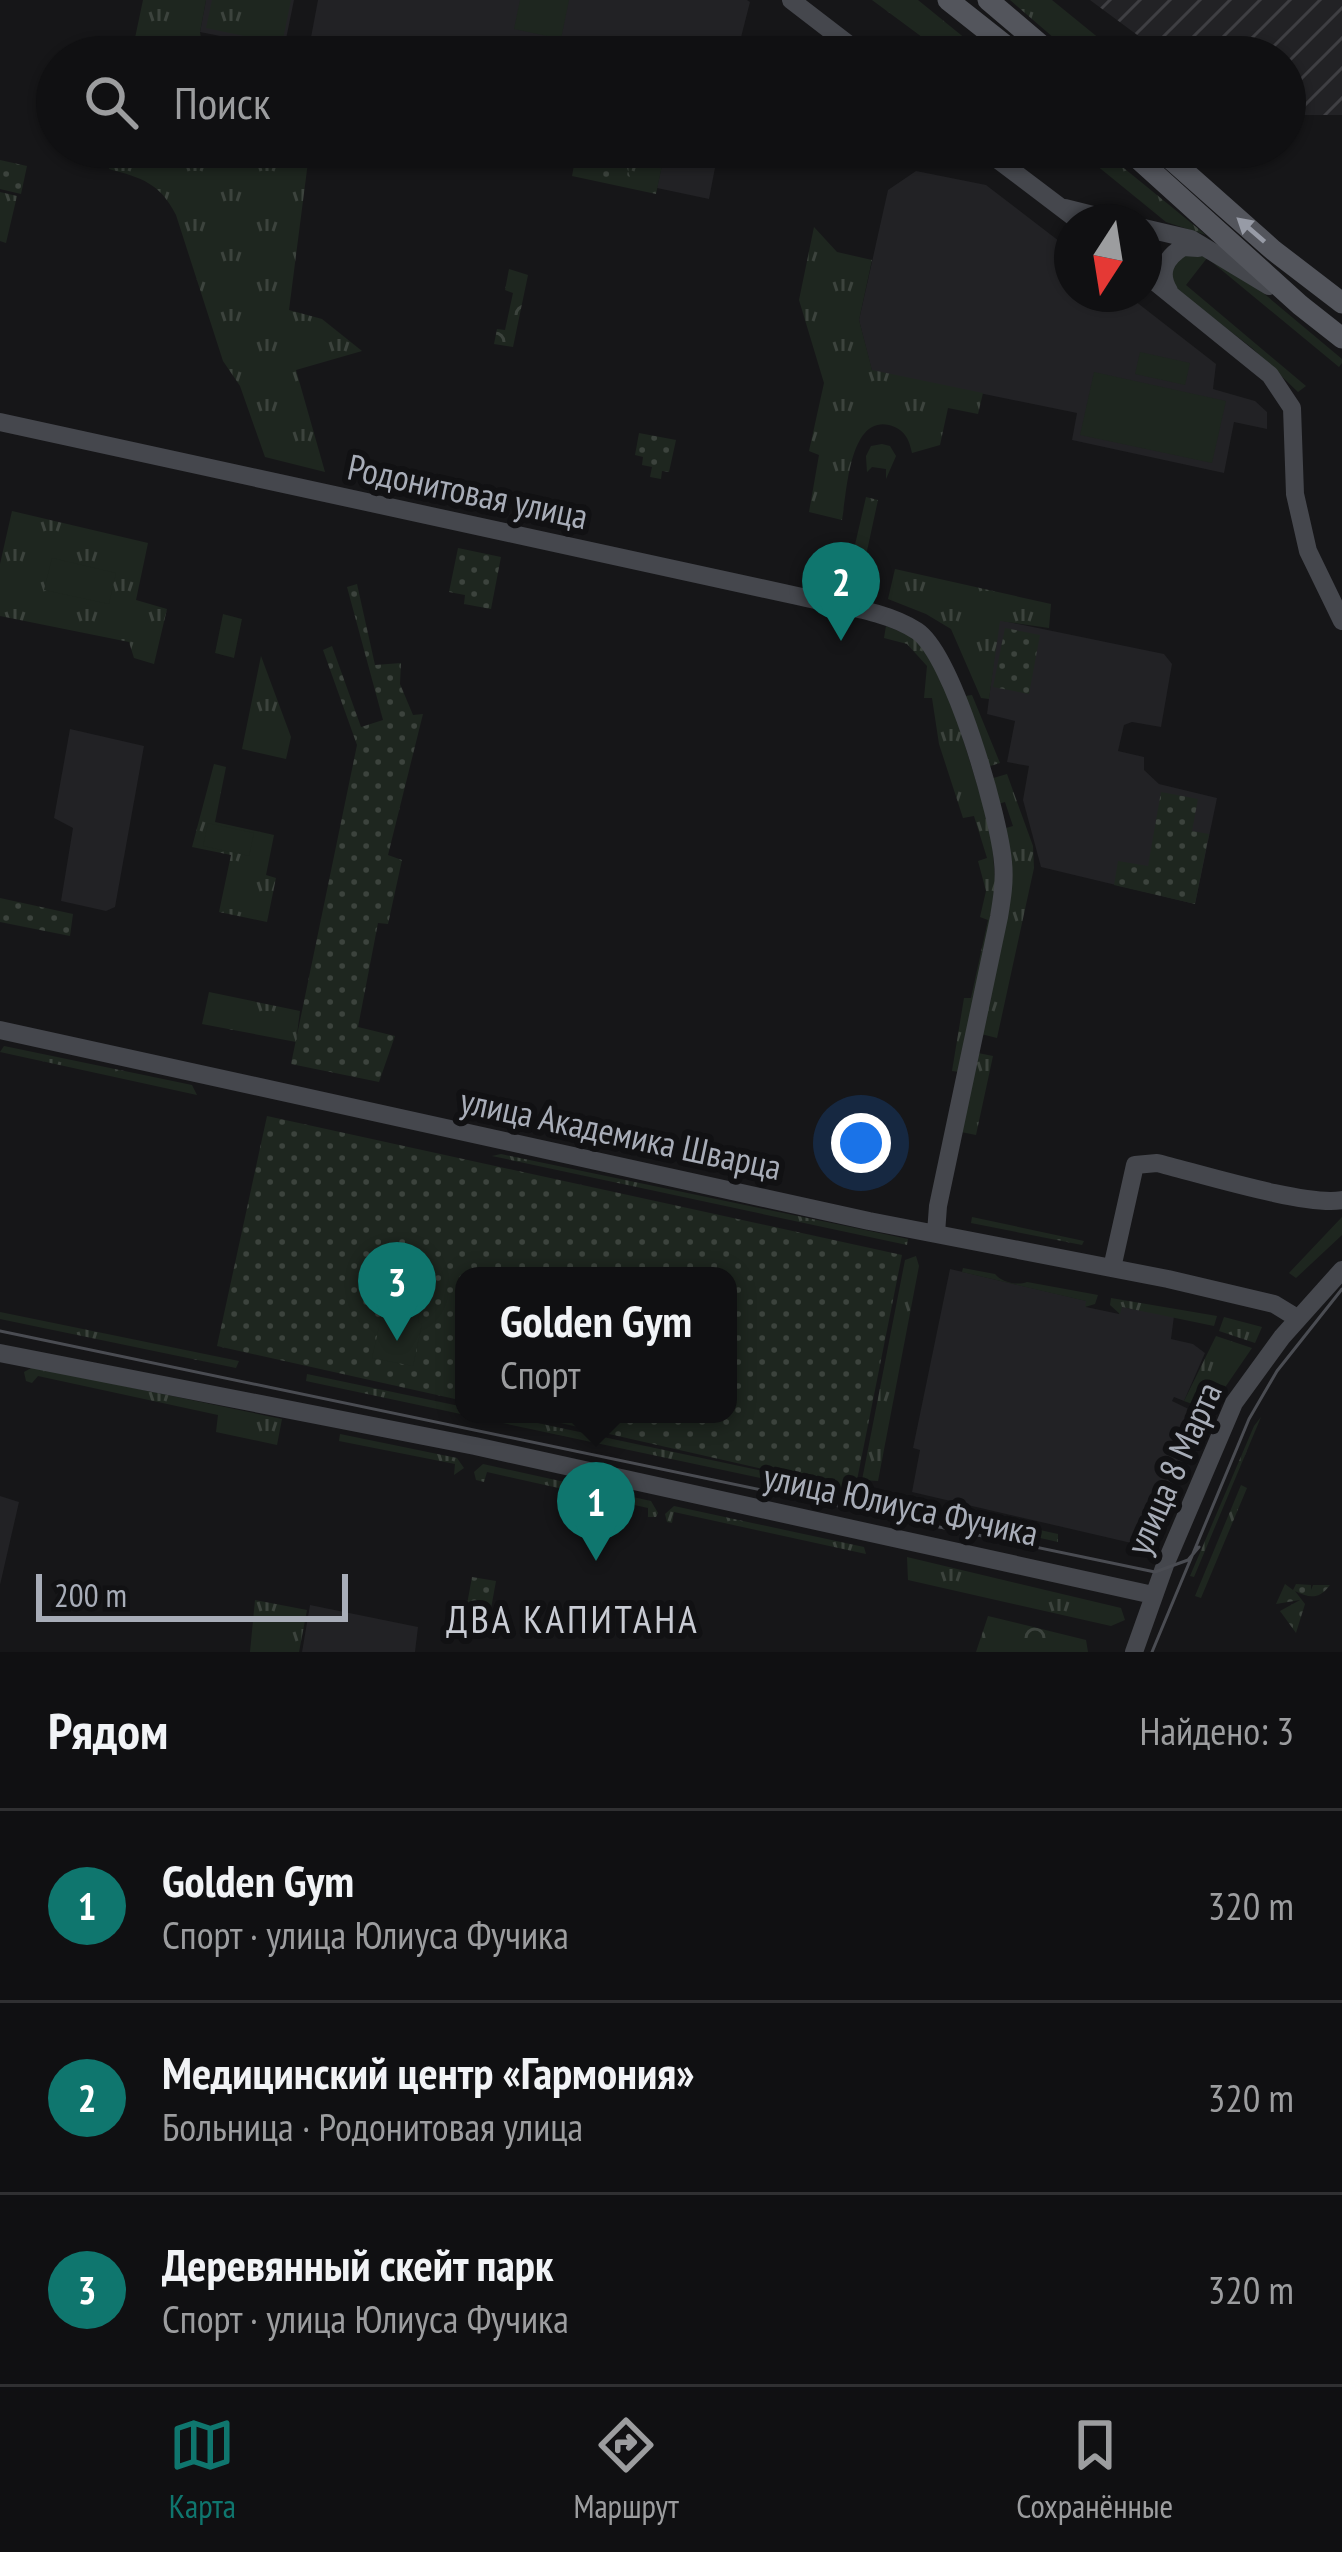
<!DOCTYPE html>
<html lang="ru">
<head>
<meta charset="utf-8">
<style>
  body { margin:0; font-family:"PT Sans Narrow",sans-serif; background:#1e1e20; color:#f1f3f6 }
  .compass { position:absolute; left:1054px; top:204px; width:108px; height:108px; border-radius:50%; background:#101012; box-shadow:0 3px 9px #0004; rotate:192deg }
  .scale { position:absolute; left:36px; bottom:30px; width:312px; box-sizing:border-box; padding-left:12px; border:6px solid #a8adb8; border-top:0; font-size:33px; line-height:42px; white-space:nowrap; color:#a8adb8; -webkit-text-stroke:9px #111113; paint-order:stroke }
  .you { position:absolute; left:861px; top:1143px; width:42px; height:42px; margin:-30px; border:9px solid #fff; border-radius:50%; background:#1a73e8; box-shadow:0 0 0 18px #1a73e833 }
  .badge { display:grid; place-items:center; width:78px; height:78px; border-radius:50%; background:#0f766e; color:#fff; font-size:39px; font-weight:700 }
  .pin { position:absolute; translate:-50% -99px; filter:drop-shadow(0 3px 6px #0008) }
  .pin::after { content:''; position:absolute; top:63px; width:42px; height:36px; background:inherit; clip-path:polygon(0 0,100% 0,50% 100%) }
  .popup { position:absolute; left:455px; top:1267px; width:282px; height:156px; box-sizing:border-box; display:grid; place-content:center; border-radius:24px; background:#101012; filter:drop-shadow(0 3px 9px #0005); font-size:39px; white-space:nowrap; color:#9c9d9f }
  .popup b { font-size:45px; color:#f1f3f6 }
  .popup::after { content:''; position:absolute; left:50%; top:100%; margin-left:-24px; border:24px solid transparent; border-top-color:#101012 }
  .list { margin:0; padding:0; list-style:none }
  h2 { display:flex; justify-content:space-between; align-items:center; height:156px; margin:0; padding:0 48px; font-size:51px }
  h2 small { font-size:39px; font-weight:400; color:#9c9d9f }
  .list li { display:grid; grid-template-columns:78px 1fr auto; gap:36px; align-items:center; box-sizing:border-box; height:192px; padding:0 48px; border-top:3px solid #303032 }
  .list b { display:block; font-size:45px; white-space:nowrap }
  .list p { margin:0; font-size:39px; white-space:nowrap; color:#9c9d9f }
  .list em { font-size:39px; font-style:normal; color:#9c9d9f }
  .icon { flex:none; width:66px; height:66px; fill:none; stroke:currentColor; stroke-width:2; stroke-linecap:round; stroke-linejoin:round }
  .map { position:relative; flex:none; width:1342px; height:1652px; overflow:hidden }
  .search { position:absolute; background:#101012; box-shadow:0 3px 9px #0004; left:36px; right:36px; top:36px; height:132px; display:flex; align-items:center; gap:30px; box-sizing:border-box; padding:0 42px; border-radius:66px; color:#9c9d9f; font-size:45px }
  .sheet { height:732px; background:#101012 }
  nav { display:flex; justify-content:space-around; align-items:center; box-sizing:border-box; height:168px; border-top:3px solid #303032; background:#101012; font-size:33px; color:#9c9d9f }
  nav a { display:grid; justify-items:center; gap:6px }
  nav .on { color:#0f766e }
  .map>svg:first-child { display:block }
  .built { fill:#222225 }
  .industrial { fill:url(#industrial-furrows) }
  .grass { fill:url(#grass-tufts) }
  .forest { fill:url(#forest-crowns) }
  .park { fill:url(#park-dots) }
  .pitch { fill:#1e261f }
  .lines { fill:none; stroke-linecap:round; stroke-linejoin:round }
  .secondary { stroke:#45474d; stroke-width:18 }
  .primary { stroke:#53555c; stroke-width:21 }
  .tram { stroke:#4a4c52; stroke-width:3 }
  .oneway { fill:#979ba6 }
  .labels { text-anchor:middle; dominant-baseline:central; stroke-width:12; stroke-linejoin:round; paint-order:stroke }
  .street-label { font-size:36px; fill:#a8adb8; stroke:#111113 }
  .neighbourhood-label { font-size:39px; letter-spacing:3px; fill:#c9ccd4; stroke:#111113 }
</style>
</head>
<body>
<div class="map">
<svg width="1342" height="1652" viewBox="0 0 1342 1652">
  <defs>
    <pattern id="industrial-furrows" width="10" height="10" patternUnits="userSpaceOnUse" patternTransform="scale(3)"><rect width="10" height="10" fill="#222225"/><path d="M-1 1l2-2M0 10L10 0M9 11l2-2" fill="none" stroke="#3f3f43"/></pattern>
    <pattern id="grass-tufts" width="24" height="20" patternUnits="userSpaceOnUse" patternTransform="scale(3)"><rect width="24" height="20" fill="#1e261f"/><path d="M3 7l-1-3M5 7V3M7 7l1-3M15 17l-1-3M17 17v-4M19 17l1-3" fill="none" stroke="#3c433d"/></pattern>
    <pattern id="forest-crowns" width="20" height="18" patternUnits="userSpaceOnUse" patternTransform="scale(3)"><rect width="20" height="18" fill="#1e261f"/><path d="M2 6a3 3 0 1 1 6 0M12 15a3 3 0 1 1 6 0" fill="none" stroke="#3c433d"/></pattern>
    <pattern id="park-dots" width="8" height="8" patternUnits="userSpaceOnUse" patternTransform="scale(3)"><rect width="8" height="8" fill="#1e261f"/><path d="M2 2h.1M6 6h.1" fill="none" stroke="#3c433d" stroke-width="1.8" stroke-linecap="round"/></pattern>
  </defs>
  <rect width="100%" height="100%" fill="#161618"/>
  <!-- built -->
  <path class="built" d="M 206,0 L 294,0 L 284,49 L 200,32 Z
    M 318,0 L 747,0 L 750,2 L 736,57 L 315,57 L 309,48 Z
    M 666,147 L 719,147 L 709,199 L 657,188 Z
    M 916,171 L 986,185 L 1072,251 L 1072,294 L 1126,294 L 1216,364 L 1213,389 L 1255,401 L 1267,412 L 1267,429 L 1234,422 L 1224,473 L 1072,440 L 1077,413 L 872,371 L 859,320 L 888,190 Z
    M 999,620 L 1164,654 L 1172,664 L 1161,727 L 1132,722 L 1124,725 L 1118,751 L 1144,757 L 1144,770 L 1159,784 L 1217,798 L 1195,904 L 1041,867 L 1023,800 L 1029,766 L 1007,762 L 1015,721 L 987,714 Z
    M 70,729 L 144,746 L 115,907 L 106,911 L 61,901 L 73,828 L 54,818 Z
    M 950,1269 L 1087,1301 L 1086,1307 L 1119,1314 L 1121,1307 L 1174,1316 L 1171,1339 L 1193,1344 L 1205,1353 L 1184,1401 L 1174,1397 L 1172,1401 L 1199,1414 L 1201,1422 L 1153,1536 L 1144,1535 L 1140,1545 L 912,1492 L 920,1450 L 913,1448 Z
    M 0,1496 L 19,1502 L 0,1585 Z
    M 310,1605 L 418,1627 L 415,1652 L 302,1652 Z"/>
  <!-- industrial -->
  <path class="industrial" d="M 1090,0 L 1342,0 L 1342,115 L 1285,115 L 1285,57 L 1167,57 Z"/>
  <!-- grass -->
  <path class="grass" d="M 143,0 L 206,0 L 200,32 L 204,57 L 131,57 Z
    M 212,0 L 291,0 L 282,44 L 206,28 Z
    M 872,0 L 918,0 L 988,57 L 949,57 Z
    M 1010,0 L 1052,0 L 1122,57 L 1076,57 Z
    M 203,36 L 284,52 L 283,57 L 250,57 Z
    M 113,147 L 281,147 L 309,154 L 289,310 L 322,319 L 362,351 L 296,370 L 325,472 L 265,457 L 240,386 L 223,361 L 176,215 C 160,183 142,178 109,169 Z
    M 608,147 L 666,147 L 656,194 L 572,176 L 576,155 L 604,161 Z
    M 1074,147 L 1098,147 L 1206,235 L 1166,222 Z
    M 0,192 L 17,196 L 6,243 L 0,241 Z
    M 814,227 L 837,252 L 872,260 L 859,320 L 872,370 L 983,393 L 978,414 L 948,408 L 940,445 L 912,453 C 909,438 904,429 889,425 C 849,416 847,493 842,520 L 809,512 L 819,455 L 809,451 L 824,383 L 799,300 Z
    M 1195,252 L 1237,271 L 1342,359 L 1342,363 L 1339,367 L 1207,258 L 1186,285 L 1306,386 L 1298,392 L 1252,348 L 1172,286 L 1171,268 L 1175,260 Z
    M 882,444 L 890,446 L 896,456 L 886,479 L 886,469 L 872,467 L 867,472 L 866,456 L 871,446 Z
    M 866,497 L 878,500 L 865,560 L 873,568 L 868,589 L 846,584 Z
    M 12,511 L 148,543 L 136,600 L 167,609 L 154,664 L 134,658 L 129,642 L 0,616 L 0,564 Z
    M 895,569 L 1051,604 L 1049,628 L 1000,621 L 989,699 L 981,698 L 951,629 L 926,614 L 888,599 Z
    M 886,626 L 918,639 L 946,684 L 991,830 L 996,891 L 960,1072 L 952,1071 L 964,998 L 971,998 L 988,920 L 980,917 L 986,891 L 978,861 L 987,858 L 974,816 L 963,818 L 939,744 L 932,698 L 924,698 L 927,666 L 907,644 L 884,638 Z
    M 261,656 L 291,737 L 286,759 L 242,749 Z
    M 972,695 L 1000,763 L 987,767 L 965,696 Z
    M 214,764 L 226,767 L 215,822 L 274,835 L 266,875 L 276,878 L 267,922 L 219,912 L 231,855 L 192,847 Z
    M 1007,774 L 1033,846 L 1034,868 L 997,1038 L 981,1034 L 1006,828 L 1013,826 L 1005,802 L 998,804 L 990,779 Z
    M 209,992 L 300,1011 L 296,1042 L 202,1024 Z
    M 4,1046 L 192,1085 L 197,1095 L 0,1052 Z
    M 978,1053 L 993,1056 L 976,1135 L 961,1132 Z
    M 501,1154 L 908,1239 L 907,1245 L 492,1156 Z
    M 972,1217 L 1084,1241 L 1082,1245 L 971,1223 Z
    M 916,1256 L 919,1266 L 878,1481 L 862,1480 L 905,1260 Z
    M 963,1268 L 995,1274 C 1001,1282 1017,1286 1027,1282 L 1098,1295 L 1095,1304 L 1085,1307 L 1086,1301 L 962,1272 Z
    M 1111,1298 L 1217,1316 L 1214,1326 L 1122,1307 L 1120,1314 L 1110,1305 Z
    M 0,1312 L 239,1361 L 236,1368 L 0,1319 Z
    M 1224,1317 L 1262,1327 L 1255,1343 L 1219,1331 Z
    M 1216,1336 L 1252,1348 L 1215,1402 L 1206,1409 L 1184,1401 Z
    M 33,1367 L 282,1419 L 277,1445 L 216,1432 L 218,1415 L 38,1376 L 32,1383 L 26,1381 L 24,1372 Z
    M 307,1374 L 464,1407 L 464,1414 L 495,1414 L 880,1496 L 877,1503 L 306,1381 Z
    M 1261,1417 L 1194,1577 L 1190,1576 L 1254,1426 Z
    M 340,1434 L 457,1458 L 464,1468 L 454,1475 L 455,1464 L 339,1441 Z
    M 483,1464 L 651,1501 L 658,1513 L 656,1517 L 648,1517 L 648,1508 L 487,1472 L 484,1482 L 476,1480 L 474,1472 Z
    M 1241,1485 L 1247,1488 L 1201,1598 L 1195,1596 Z
    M 916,1503 L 1058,1534 L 1058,1542 L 912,1509 Z
    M 674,1506 L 864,1547 L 866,1554 L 674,1512 L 672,1523 L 667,1522 L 665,1514 Z
    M 907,1557 L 1121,1608 L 1125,1620 L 1111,1626 L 908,1580 Z
    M 255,1600 L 307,1610 L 299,1652 L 250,1652 Z"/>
  <!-- forest -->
  <path class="forest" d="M 509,269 L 528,275 L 513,347 L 494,344 L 497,329 L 505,330 L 513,293 L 505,290 Z
    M 1342,1217 L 1342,1235 L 1296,1278 L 1289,1273 Z
    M 988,1616 L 1086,1640 L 1088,1652 L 976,1652 Z"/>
  <!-- park -->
  <path class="park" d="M 611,147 L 621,148 L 617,164 L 627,168 L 632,183 L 589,174 L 594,167 L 608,161 Z
    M 0,160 L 27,166 L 21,194 L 0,189 Z
    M 639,433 L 676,440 L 669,472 L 662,471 L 661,479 L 650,477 L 652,467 L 642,465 L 643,457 L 635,455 Z
    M 458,548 L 501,557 L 491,609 L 464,604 L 465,595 L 449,592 Z
    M 357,584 L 375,665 L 401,663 L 400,684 L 413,715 L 423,714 L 388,855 L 402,860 L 388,924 L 378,923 L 358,1027 L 395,1036 L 379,1082 L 291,1064 L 357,745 L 323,650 L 332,646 L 361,727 L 383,720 L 347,587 Z
    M 1005,628 L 1040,635 L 1029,694 L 993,687 Z
    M 1161,792 L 1198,799 L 1192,831 L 1209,834 L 1195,904 L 1114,885 L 1118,861 L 1148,866 Z
    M 0,898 L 73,914 L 70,936 L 0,922 Z
    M 267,1116 L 902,1255 L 855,1490 L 521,1414 L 728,1414 L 728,1276 L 464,1276 L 464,1401 L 217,1346 Z
    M 472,1577 L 496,1581 L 488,1625 L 464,1621 Z
    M 1285,1584 L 1293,1590 L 1296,1584 L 1311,1585 L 1311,1590 L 1313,1585 L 1330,1585 C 1319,1600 1309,1598 1295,1591 L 1305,1604 L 1296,1633 L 1280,1611 L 1300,1600 L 1276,1604 Z"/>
  <!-- pitch -->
  <path class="pitch" d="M 520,0 L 569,0 L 561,39 L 514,29 Z
    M 1140,352 L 1190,363 L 1185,385 L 1135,374 Z
    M 1094,372 L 1226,401 L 1212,463 L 1080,435 Z
    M 52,558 L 116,573 L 109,604 L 44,590 Z
    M 223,614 L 242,619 L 234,658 L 215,653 Z
    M 208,823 L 254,833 L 249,856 L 203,846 Z
    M 412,1308 L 420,1309 L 418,1322 L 422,1324 L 413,1366 L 372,1358 L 382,1314 L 409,1319 Z"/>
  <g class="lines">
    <!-- secondary -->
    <path class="secondary" d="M 791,0 L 865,57
      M 981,147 L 1080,222
      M 1065,208 L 1121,222
      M 1144,228 L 1191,239 L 1269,286
      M 1144,273 L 1270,375 L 1292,408 L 1295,494 L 1308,551 L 1342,621
      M 1169,291 C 1158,273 1165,258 1183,247 L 1198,248
      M 0,422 L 802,597 C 838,606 885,610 917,631 C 953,655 999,816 1003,862 C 1005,881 1002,899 999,917 L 938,1206 L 936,1233
      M 0,1030 L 869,1221 L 1168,1279 L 1274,1304 L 1297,1318
      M 1112,1268 L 1135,1165 L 1157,1163 C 1198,1173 1307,1207 1342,1200
      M 0,1353 L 475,1446 L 1153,1595
      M 1134,1652 L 1165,1565 L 1234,1403 L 1282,1337 L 1342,1270"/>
    <!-- primary -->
    <path class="primary" d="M 948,0 L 1020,57
      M 988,0 L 1055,57
      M 1125,147 L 1300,305 L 1342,338
      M 1157,147 L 1273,250 L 1342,303"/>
    <!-- tram -->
    <path class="tram" d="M 0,1331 L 1155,1572 L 1188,1560 L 1199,1547
      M 1152,1652 L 1249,1419 L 1277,1371 L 1342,1289"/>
  </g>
  <!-- one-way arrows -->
  <defs><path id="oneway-solid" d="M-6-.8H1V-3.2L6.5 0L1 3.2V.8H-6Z" transform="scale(3)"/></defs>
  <use class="oneway" href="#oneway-solid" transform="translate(1251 230) rotate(-139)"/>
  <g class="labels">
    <!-- street labels -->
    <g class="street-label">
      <text transform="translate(468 491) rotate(12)">Родонитовая улица</text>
      <text transform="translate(621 1133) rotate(12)">улица Академика Шварца</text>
      <text transform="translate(1173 1468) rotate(-66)">улица 8 Марта</text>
      <text transform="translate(901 1504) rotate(12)">улица Юлиуса Фучика</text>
    </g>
    <!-- neighbourhood labels -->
    <g class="neighbourhood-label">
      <text x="573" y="1618">ДВА КАПИТАНА</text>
    </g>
  </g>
</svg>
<svg class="compass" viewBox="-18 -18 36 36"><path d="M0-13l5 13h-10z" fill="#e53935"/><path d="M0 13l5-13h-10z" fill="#9c9d9f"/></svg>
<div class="scale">200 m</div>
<div class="you"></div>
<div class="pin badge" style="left:596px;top:1561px">1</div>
<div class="popup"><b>Golden Gym</b>Спорт</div>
<div class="pin badge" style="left:841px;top:641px">2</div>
<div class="pin badge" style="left:397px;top:1341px">3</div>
<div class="search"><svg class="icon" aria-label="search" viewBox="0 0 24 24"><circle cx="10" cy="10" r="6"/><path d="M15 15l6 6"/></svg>Поиск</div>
</div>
<section class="sheet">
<h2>Рядом<small>Найдено: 3</small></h2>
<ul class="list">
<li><span class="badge">1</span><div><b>Golden Gym</b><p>Спорт · улица Юлиуса Фучика</p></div><em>320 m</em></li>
<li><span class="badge">2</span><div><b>Медицинский центр «Гармония»</b><p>Больница · Родонитовая улица</p></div><em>320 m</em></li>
<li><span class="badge">3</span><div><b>Деревянный скейт парк</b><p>Спорт · улица Юлиуса Фучика</p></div><em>320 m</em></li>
</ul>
</section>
<nav>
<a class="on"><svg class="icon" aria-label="map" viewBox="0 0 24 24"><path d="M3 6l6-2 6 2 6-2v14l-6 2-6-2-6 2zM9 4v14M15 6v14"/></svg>Карта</a>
<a><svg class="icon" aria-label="directions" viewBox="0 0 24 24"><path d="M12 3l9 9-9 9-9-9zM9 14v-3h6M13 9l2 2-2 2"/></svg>Маршрут</a>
<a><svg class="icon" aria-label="saved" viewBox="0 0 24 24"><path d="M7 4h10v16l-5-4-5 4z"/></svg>Сохранённые</a>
</nav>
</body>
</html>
